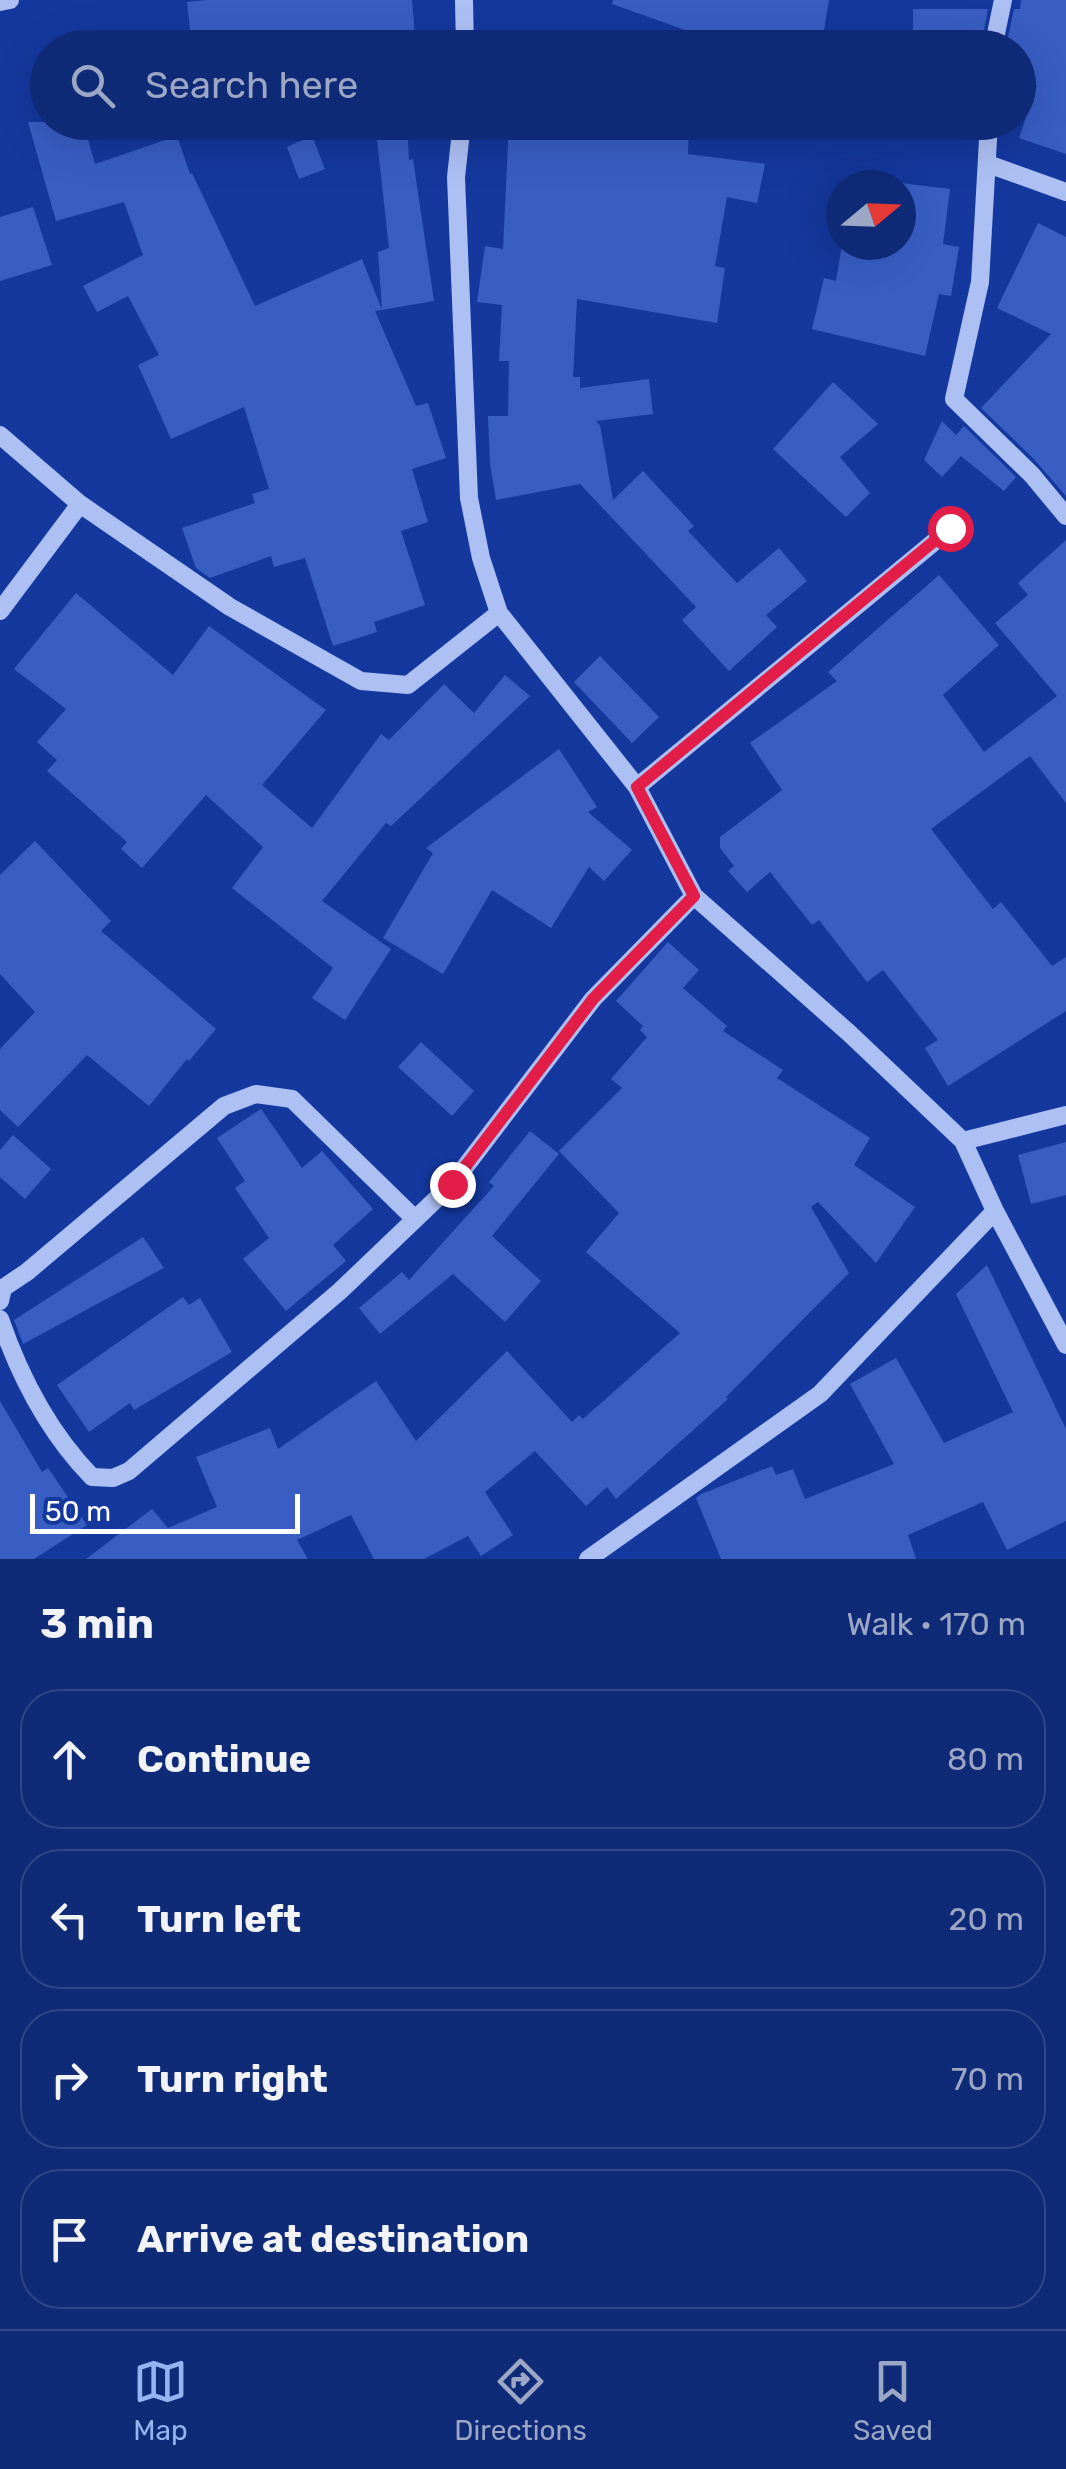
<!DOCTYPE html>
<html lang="en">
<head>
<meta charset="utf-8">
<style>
  body { margin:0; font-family:Rubik,sans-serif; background:#1d367e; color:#f1f3f6 }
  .compass { position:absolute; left:826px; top:170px; width:90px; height:90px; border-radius:50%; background:#0f2a76; box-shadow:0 10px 40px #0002; rotate:71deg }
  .scale { position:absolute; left:30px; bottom:25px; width:270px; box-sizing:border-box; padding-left:10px; border:5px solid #fff; border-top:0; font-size:28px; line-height:35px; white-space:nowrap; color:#fff; -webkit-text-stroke:8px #14389e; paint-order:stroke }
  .stop { position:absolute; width:30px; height:30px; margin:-22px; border:8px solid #e11d48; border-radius:50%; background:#fff }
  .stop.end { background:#e11d48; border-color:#fff; box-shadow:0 2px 10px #0008 }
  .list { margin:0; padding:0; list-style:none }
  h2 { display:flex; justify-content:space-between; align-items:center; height:130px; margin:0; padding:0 40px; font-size:42px }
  h2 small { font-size:32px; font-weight:400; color:#9ba7c5 }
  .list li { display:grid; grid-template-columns:65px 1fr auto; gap:30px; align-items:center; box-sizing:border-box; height:140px; margin:0 20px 20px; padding:0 20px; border:2px solid #2f4688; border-radius:40px }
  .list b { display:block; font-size:38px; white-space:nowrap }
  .list em { font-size:32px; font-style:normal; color:#9ba7c5 }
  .icon { flex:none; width:55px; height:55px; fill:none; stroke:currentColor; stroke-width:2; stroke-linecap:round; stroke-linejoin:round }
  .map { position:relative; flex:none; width:1066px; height:1559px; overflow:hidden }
  .search { position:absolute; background:#0f2a76; box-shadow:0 10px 40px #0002; left:30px; right:30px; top:30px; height:110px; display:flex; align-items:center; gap:25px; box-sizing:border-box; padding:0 35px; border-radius:55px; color:#9ba7c5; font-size:38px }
  .sheet { height:770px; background:#0f2a76 }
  nav { display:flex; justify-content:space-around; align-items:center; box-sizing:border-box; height:140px; border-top:2px solid #2f4688; background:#0f2a76; font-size:28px; color:#9ba7c5 }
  nav a { display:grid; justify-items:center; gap:5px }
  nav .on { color:#95b2f1 }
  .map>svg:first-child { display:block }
  .building { fill:#385ec4 }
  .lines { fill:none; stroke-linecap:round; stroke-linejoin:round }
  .minor { stroke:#acc0f4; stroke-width:18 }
  .route { stroke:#e11d48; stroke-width:12 }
</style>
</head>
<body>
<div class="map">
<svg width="1066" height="1559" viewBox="0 0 1066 1559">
  <rect width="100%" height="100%" fill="#14389e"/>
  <!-- building -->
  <path class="building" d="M 207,0 L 412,0 L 416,48 L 192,48 L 187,2 Z
    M 613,0 L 829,0 L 821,48 L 775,48 L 688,31 L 612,4 Z
    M 1021,0 L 1066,0 L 1066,154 L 1019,138 L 1037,85 L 1018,82 L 1018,48 L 1006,46 L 1014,9 L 1020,9 Z
    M 913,9 L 988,9 L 981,46 L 913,46 Z
    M 28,122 L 83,122 L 95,164 L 177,136 L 190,174 L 192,173 L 255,306 L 362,259 L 382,310 L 378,252 L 389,248 L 375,122 L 407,122 L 409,160 L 413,159 L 434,301 L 375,311 L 416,406 L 428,403 L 446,458 L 412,469 L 428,522 L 401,531 L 425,605 L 374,622 L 377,632 L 333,646 L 305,558 L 274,567 L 271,556 L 210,578 L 196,568 L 182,528 L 255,503 L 252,494 L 269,489 L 244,407 L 171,439 L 138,365 L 159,355 L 128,296 L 97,312 L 83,286 L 143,255 L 124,202 L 56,221 Z
    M 509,122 L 689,122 L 688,154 L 765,164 L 757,203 L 727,197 L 715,266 L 725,268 L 717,323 L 577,299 L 573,377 L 580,377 L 580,388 L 649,379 L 653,414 L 596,421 L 600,425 L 613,500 L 643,471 L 694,526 L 688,531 L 737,583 L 779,548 L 807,581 L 766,615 L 777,627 L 729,671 L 682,620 L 696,607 L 580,484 L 496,500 L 490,464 L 488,416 L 508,416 L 509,361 L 499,361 L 502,305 L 477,302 L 485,246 L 503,249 Z
    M 312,136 L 325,169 L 299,179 L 287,147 Z
    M 901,183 L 950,189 L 943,244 L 959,247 L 951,296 L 939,294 L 925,356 L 812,329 L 824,278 L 836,281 L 842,245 L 901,245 Z
    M 33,207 L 52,265 L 0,281 L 0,217 Z
    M 1038,223 L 1066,237 L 1066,496 L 1032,457 L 981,408 L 1051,334 L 997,308 Z
    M 833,382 L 878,424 L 840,457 L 870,493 L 846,517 L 773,449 Z
    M 942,421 L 956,435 L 964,426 L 1016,477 L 1004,491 L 961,456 L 942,477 L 924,460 Z
    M 1066,540 L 1066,803 L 1030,756 L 931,829 L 993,909 L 1001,902 L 1052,966 L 1066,957 L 1066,1011 L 948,1086 L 925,1048 L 938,1040 L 883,970 L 867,982 L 819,920 L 812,925 L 770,872 L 747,892 L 728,871 L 734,866 L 720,848 L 720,837 L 782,790 L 750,743 L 837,681 L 828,672 L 939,575 L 999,645 L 943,695 L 984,752 L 1057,696 L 995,623 L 1028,595 L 1018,583 Z
    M 76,593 L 173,675 L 209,626 L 326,710 L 262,785 L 312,828 L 381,734 L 389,740 L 444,684 L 474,713 L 505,675 L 530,696 L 391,826 L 386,823 L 322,901 L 391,949 L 345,1020 L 312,998 L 333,968 L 232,888 L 263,847 L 206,795 L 142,868 L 121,849 L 127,842 L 47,771 L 57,760 L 37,742 L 66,709 L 14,669 Z
    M 600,656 L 659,717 L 632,743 L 574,682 Z
    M 559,749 L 597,807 L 588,812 L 632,850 L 604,881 L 589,867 L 551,928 L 492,890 L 443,974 L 383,938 L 433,853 L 426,848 Z
    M 35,841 L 111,921 L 101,931 L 216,1029 L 189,1061 L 187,1059 L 149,1106 L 87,1055 L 18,1127 L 0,1110 L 0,1049 L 35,1012 L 0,974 L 0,875 Z
    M 668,942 L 699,970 L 683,988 L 727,1026 L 723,1031 L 783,1070 L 777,1078 L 870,1138 L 854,1165 L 915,1207 L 876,1263 L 818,1202 L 811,1207 L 849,1273 L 726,1397 L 728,1399 L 616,1499 L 607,1487 L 586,1506 L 535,1451 L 485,1492 L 513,1535 L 481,1556 L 468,1536 L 424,1559 L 374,1559 L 351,1515 L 297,1540 L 308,1559 L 86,1559 L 152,1509 L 168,1528 L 217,1507 L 196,1457 L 270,1428 L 278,1449 L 376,1381 L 416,1441 L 507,1351 L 572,1422 L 579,1415 L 583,1419 L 680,1333 L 586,1252 L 619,1213 L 559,1151 L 622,1088 L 611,1079 L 647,1037 L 640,1030 L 643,1026 L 616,1001 Z
    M 421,1042 L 474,1091 L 452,1116 L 398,1067 Z
    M 261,1109 L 302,1168 L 322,1151 L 373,1209 L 333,1245 L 346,1261 L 286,1311 L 243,1259 L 269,1238 L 235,1188 L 245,1181 L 217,1138 Z
    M 530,1131 L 559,1154 L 492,1236 L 541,1281 L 505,1322 L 453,1274 L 380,1334 L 359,1308 L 402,1272 L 409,1280 L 494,1186 L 489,1182 Z
    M 13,1135 L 51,1169 L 25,1199 L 0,1177 L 0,1150 Z
    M 1066,1142 L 1066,1195 L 1031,1204 L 1018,1155 Z
    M 143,1237 L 164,1268 L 23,1344 L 14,1320 Z
    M 987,1265 L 1066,1429 L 1066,1521 L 1007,1550 L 983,1502 L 908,1535 L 916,1559 L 721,1559 L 696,1498 L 701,1494 L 772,1466 L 776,1475 L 793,1469 L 805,1499 L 894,1464 L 850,1384 L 896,1358 L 944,1443 L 1013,1412 L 956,1294 Z
    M 183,1297 L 189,1305 L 200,1298 L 232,1352 L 134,1410 L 130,1403 L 89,1432 L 57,1385 Z
    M 0,1401 L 42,1472 L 48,1468 L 87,1525 L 34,1559 L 0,1559 Z"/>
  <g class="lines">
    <!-- minor -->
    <path class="minor" d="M 464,0 L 465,48
      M 0,2 L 10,0
      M 993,48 L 1003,0
      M 462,122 L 456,177 L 469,498 L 481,558 L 499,613 L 637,787 L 694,896 L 849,1033 L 963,1141 L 995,1211 L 1066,1345
      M 989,122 L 980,282 L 954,399 L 1032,475 L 1066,516
      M 988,164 L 1066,192
      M 0,435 L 80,504 L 230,607 L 361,681 L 408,685 L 499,613
      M 0,611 L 80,504
      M 637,787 L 951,528
      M 963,1141 L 1066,1115
      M 0,1301 L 3,1288 L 27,1272 L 224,1106 L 256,1094 L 292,1099 L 415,1219
      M 0,1319 C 20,1377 49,1433 92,1477 L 113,1478 L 129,1471 L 340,1291 L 452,1184 L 593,999 L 694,896
      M 588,1559 L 820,1394 L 995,1211"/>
  </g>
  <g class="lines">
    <!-- route -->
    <path class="route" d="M 452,1184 L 593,999 L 694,896 L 637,787 L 950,528"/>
  </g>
</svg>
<svg class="compass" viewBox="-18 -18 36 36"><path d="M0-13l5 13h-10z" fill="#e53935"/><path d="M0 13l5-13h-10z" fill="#9ba7c5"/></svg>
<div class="scale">50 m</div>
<div class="stop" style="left:950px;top:528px"></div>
<div class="stop end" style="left:452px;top:1184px"></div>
<div class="search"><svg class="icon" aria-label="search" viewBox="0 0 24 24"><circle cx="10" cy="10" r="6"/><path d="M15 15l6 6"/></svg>Search here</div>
</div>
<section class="sheet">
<h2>3 min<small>Walk · 170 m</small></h2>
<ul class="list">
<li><svg class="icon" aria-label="ahead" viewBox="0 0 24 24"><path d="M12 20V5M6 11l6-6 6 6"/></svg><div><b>Continue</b></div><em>80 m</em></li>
<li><svg class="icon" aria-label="left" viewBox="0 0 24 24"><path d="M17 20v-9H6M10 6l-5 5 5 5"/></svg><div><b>Turn left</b></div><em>20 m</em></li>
<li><svg class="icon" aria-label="right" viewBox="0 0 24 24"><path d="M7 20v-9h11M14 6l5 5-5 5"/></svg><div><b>Turn right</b></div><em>70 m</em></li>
<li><svg class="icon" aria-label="arrive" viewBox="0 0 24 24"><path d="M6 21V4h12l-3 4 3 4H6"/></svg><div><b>Arrive at destination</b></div></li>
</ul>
</section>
<nav>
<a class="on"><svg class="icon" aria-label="map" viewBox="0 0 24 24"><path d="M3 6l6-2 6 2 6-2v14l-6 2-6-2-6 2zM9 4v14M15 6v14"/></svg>Map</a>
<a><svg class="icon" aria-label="directions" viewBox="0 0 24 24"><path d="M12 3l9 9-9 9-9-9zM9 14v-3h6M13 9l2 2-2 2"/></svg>Directions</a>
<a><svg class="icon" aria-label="saved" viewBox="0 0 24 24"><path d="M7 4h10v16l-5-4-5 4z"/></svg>Saved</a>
</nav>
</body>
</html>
